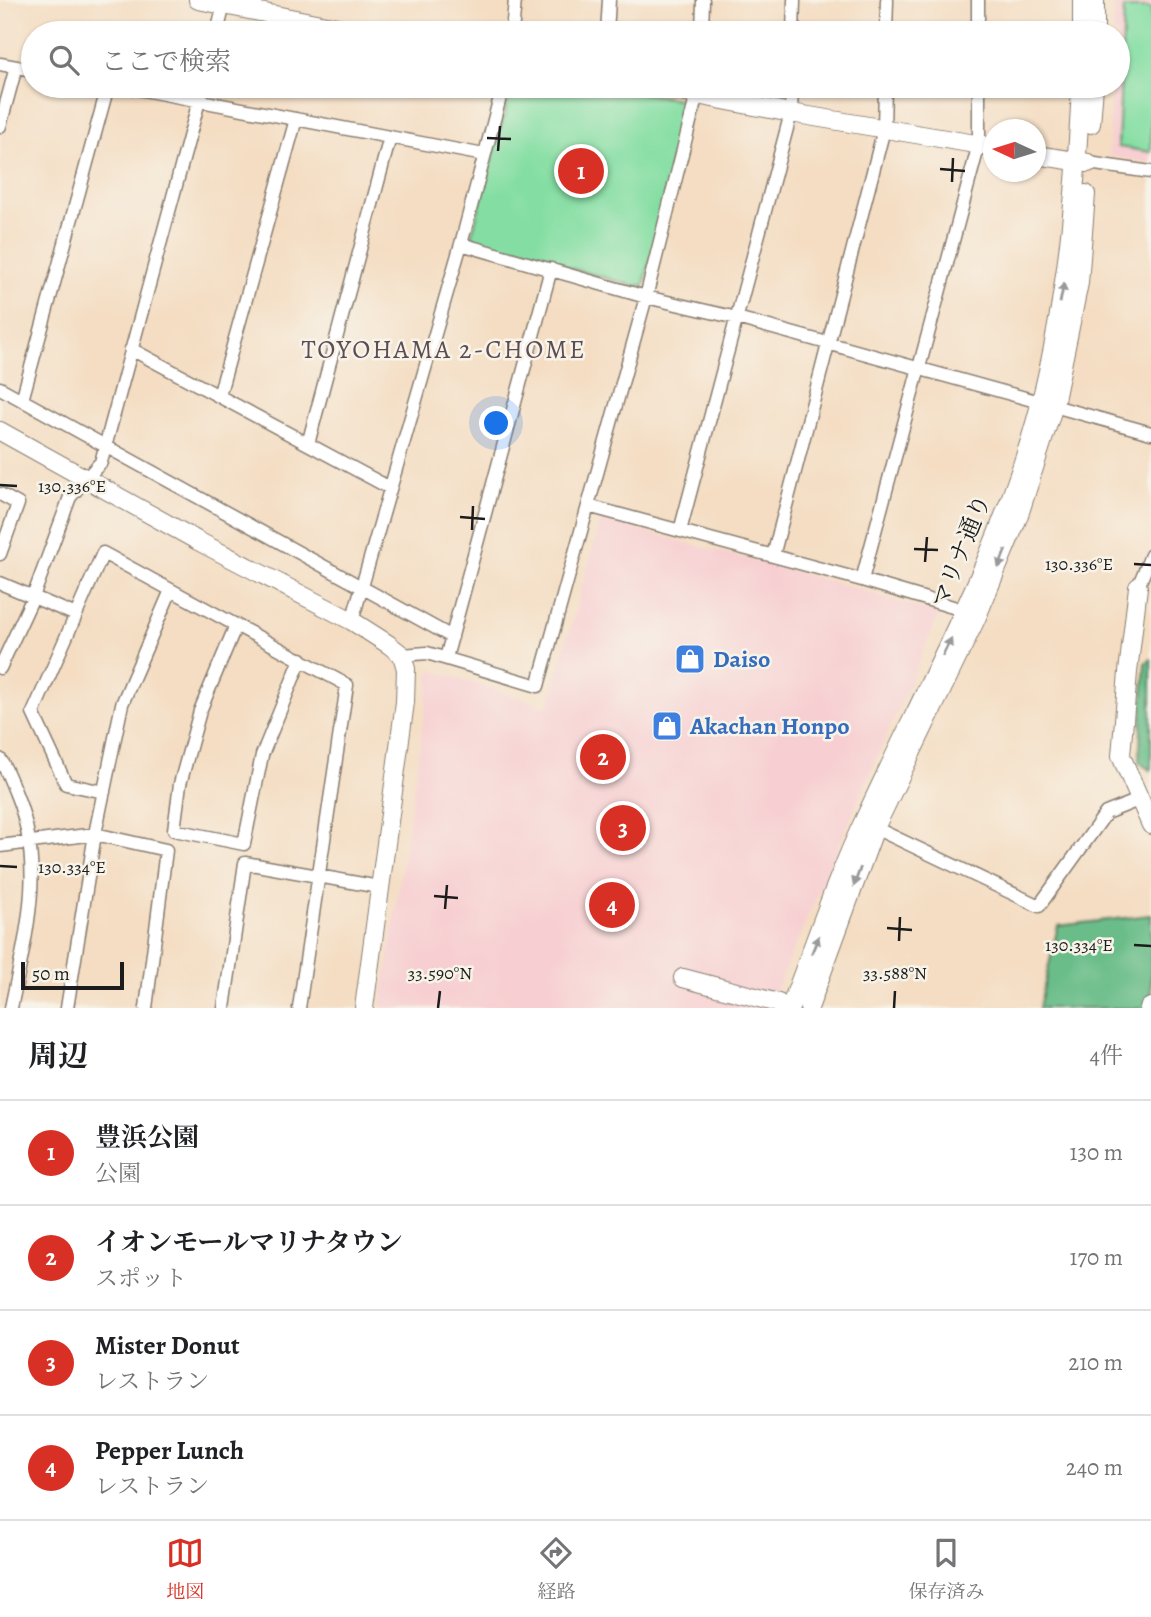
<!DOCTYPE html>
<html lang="ja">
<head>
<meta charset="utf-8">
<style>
  body { margin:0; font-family:Alegreya,"Noto Serif JP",serif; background:#f2f2f2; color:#202124 }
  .compass { position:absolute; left:983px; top:119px; width:63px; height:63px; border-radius:50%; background:#fff; box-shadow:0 2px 5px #0004; rotate:274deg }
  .scale { position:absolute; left:21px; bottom:18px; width:103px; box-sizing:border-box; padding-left:7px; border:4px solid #1c1c1c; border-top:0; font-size:19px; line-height:24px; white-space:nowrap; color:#1c1c1c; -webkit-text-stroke:5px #f7f3e8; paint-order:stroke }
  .you { position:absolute; left:497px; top:424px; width:24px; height:24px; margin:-18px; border:5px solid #fff; border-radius:50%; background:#1a73e8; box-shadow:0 0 0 10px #1a73e833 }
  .badge { display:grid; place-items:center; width:46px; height:46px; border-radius:50%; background:#d93025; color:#fff; font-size:23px; font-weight:700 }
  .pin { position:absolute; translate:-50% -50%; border:4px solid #fff; box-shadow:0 2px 7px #0006 }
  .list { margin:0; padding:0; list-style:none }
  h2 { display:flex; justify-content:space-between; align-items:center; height:91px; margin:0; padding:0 28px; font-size:30px }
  h2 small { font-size:23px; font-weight:400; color:#757577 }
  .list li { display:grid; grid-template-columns:46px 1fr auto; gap:21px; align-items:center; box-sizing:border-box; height:105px; padding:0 28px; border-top:2px solid #e0e0e0 }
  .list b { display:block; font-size:26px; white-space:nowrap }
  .list p { margin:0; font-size:23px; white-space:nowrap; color:#757577 }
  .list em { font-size:23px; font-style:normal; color:#757577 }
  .icon { flex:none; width:38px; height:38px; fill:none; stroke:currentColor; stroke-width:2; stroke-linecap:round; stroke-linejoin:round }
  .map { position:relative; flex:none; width:1151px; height:1008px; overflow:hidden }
  .search { position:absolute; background:#fff; box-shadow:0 2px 5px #0004; left:21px; right:21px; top:21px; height:77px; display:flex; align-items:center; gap:18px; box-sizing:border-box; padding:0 24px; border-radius:38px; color:#757577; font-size:26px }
  .sheet { height:511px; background:#fff }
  nav { display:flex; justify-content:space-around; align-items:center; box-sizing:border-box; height:98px; border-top:2px solid #e0e0e0; background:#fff; font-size:19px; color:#757577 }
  nav a { display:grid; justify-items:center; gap:4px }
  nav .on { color:#d93025 }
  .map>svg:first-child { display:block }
  .built { fill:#f7cfd2 }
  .green { fill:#84dea3; stroke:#507d60; stroke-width:2 }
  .forest { fill:#6bbd89; stroke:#446c52; stroke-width:2 }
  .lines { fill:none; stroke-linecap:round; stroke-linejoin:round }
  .street-casing { stroke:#887c6f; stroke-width:15 }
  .secondary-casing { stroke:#887c6f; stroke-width:20 }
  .street { stroke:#fff; stroke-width:12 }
  .secondary { stroke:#fff; stroke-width:18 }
  .oneway { fill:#999 }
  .ticks { fill:none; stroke:#1c1c1c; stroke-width:2.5 }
  .labels { text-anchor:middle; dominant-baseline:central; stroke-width:5; stroke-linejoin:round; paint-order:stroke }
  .street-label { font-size:24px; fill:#1c1c1c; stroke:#f7f3e8 }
  .shop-label { font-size:24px; font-weight:bold; fill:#366cbe; stroke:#f7f3e8; text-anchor:start }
  .neighbourhood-label { font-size:26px; letter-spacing:2px; fill:#5d4c52; stroke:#f7f3e8 }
  .ticks-label { font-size:18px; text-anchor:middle; fill:#1c1c1c; stroke:#f7f3e8; stroke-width:5; stroke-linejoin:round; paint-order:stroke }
</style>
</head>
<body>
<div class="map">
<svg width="1151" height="1008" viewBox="0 0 1151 1008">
  <rect width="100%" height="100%" fill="#f7f3e8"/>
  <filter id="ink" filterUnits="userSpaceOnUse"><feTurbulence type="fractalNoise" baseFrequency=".0143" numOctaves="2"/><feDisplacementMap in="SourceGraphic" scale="14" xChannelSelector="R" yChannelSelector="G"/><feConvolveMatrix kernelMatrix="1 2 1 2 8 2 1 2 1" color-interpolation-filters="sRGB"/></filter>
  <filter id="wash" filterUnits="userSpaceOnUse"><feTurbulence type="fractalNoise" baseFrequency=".00686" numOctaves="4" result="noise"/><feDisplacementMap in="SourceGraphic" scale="28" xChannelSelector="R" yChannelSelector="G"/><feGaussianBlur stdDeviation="1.57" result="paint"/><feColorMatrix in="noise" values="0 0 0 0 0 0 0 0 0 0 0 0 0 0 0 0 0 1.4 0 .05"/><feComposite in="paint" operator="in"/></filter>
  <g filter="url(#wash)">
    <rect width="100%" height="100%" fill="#f4ddc2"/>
    <!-- built -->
    <path class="built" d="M 1115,0 L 1151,0 L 1151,163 L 1109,156 L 1111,86 L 1118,86 L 1118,33 L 1113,33 Z
      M 601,520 L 856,588 L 939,615 L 768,1008 L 381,1008 L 431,670 L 548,707 Z"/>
    <!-- green -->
    <path class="green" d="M 1124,8 L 1151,8 L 1151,152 L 1118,147 Z
      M 512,86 L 601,86 L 688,101 L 690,108 L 644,285 L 635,286 L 474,241 L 472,234 Z"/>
    <!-- forest -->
    <path class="forest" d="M 1151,659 L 1151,771 L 1139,762 L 1145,663 Z
      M 1151,915 L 1151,1008 L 1039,1008 L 1058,926 Z"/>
  </g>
  <g filter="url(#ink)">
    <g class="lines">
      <!-- street casing -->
      <g class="street-casing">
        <path id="street" d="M 978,0 L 978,33
          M 217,33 L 225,0
          M 512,33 L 515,0
          M 607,33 L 609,0
          M 702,33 L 703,0
          M 793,33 L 794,0
          M 886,33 L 887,0
          M 0,64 L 33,70
          M 122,86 L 484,155
          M 0,126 L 16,67
          M 1088,163 L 1151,172
          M 461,244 L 646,297 L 737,318 L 1151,433
          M 131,349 L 390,488
          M 0,388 L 452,637
          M 219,396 L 296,119
          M 22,400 L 108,86
          M 308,444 L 390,137
          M 0,494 L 18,504 L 0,554
          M 588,506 L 862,580 L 953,607 L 970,615
          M 680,531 L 791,113 L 792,86
          M 773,556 L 884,129 L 885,86
          M 862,580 L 979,144 L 979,86
          M 0,583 L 76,615
          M 1138,587 L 1151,555
          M 171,590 L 347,685 L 299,1008
          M 352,621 L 461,244 L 503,86
          M 236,625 L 200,711 L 180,784 L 174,830 L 244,844 L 262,755 L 301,659
          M 402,655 L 427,653 L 538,686 L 646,297 L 699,86
          M 446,658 L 551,269
          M 0,668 L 33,597 L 70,497 L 101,462 L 203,86
          M 0,759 C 7,770 11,782 16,794 C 46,867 26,934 11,1008
          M 875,828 L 1039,906 L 1106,813 L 1141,799
          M 0,846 L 95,834 L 166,850 L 146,1008
          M 67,1008 L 95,834 L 122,704 L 171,590 L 103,553 L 33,713 L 66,784 L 104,792
          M 224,1008 L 245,863 L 379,887"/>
      </g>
      <!-- secondary casing -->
      <g class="secondary-casing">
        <path id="secondary" d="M 198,0 L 367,33
          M 1082,0 L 1082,33
          M 1095,0 L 1095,33
          M 650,86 L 791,113 L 993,147
          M 1091,124 L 1094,86
          M 1036,155 L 1088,163
          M 0,431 L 198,541 L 352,621 L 388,644 L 402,655 L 406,669 L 405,702 L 364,1008
          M 1138,587 L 1128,672 L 1121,756 L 1151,825
          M 683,978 L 778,1003 L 784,1008
          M 790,1008 C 814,945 837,876 866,816 C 929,680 1004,547 1041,401 C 1067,298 1076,191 1081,86
          M 809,1008 L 875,828 L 976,619 L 1019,515 L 1054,405 L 1079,283 L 1086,194
          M 1149,1008 L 1151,1007"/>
      </g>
      <!-- street -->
      <use href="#street" class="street"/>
      <!-- secondary -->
      <use href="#secondary" class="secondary"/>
    </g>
    <!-- one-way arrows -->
    <defs><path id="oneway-solid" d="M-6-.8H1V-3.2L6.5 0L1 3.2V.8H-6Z" transform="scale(1.75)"/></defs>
    <g class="oneway">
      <use href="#oneway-solid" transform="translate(1062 293) rotate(-79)"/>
      <use href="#oneway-solid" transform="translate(1002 559) rotate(112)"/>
      <use href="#oneway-solid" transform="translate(947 647) rotate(-64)"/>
      <use href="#oneway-solid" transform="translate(857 877) rotate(110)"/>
      <use href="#oneway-solid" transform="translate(815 945) rotate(-68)"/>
    </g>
  </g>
  <!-- ticks -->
  <path class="ticks" d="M 487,138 L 511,139M 498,151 L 500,126M 940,169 L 965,171M 952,182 L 953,158M 0,485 L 17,486M 460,517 L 485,519M 472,530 L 473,506M 914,549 L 938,550M 925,562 L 927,537M 1134,564 L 1151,565M 0,866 L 17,867M 434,896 L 458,898M 445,909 L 447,885M 887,928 L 912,930M 899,941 L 900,917M 1134,945 L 1151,946M 438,1008 L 440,991M 894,1008 L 895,991"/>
  <!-- icons -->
  <defs>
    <g id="shop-square" transform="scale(1.575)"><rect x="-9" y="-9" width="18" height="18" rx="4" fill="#3f7fe0" stroke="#f7f3e8"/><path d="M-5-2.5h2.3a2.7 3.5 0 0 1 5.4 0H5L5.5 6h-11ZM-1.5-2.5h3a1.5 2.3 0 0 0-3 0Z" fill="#fff"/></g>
  </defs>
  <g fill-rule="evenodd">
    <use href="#shop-square" x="690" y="659"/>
    <use href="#shop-square" x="667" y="726"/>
  </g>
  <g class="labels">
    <!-- street labels -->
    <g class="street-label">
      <text transform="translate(961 551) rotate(-68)">マリナ通り</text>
    </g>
    <!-- shop labels -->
    <g class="shop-label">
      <text x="713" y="659">Daiso</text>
      <text x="690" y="726">Akachan Honpo</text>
    </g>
    <!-- neighbourhood labels -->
    <g class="neighbourhood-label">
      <text x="444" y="349">TOYOHAMA 2-CHOME</text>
    </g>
  </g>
  <g class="ticks-label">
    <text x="72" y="492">130.336°E</text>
    <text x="1079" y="570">130.336°E</text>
    <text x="72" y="873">130.334°E</text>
    <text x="1079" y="951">130.334°E</text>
    <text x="440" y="979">33.590°N</text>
    <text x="895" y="979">33.588°N</text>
  </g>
</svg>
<svg class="compass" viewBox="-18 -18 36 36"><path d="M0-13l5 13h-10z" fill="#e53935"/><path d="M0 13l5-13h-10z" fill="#757577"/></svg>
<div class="scale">50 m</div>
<div class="you"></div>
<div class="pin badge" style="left:581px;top:171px">1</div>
<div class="pin badge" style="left:603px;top:757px">2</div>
<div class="pin badge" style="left:623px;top:828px">3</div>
<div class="pin badge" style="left:612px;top:905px">4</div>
<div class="search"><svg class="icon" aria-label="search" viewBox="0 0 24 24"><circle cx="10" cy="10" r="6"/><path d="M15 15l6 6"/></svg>ここで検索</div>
</div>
<section class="sheet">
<h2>周辺<small>4件</small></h2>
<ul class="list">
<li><span class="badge">1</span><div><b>豊浜公園</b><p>公園</p></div><em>130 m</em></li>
<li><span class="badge">2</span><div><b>イオンモールマリナタウン</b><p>スポット</p></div><em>170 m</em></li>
<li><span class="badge">3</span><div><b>Mister Donut</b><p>レストラン</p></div><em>210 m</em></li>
<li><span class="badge">4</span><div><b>Pepper Lunch</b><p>レストラン</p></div><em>240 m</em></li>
</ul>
</section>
<nav>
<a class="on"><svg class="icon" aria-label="map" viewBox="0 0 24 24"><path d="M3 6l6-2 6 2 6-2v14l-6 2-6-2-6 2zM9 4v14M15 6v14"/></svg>地図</a>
<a><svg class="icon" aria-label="directions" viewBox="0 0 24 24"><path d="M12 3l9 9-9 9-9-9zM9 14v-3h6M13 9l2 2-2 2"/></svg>経路</a>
<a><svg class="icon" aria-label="saved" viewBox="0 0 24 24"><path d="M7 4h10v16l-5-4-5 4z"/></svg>保存済み</a>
</nav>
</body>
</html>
